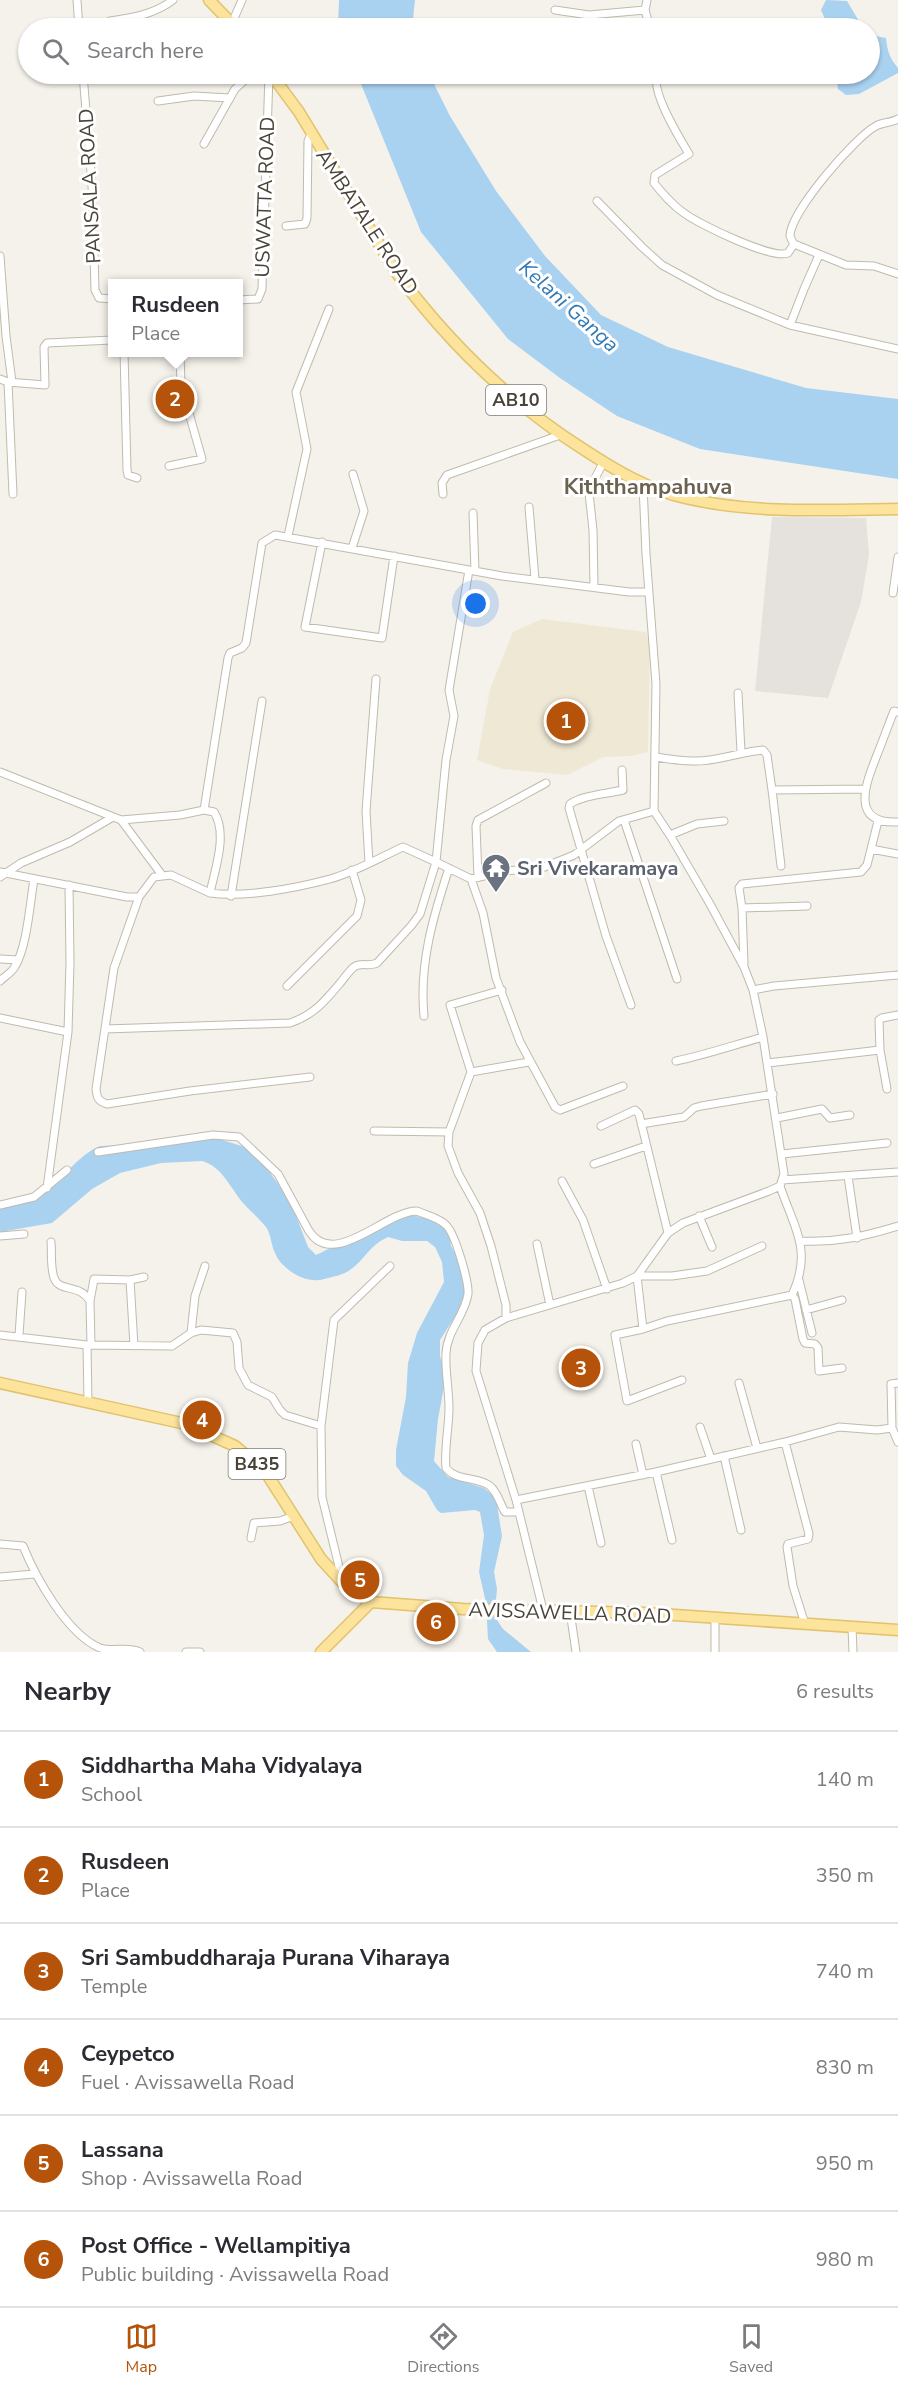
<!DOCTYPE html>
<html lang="en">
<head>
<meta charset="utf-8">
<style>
  body { margin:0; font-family:"Nunito Sans",sans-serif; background:#f2f2f3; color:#2b2b33 }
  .you { position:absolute; left:476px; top:604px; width:21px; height:21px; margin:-15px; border:4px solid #fff; border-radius:50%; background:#1a73e8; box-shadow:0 0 0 9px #1a73e833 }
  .badge { display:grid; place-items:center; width:39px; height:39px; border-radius:50%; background:#b45309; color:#fff; font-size:20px; font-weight:700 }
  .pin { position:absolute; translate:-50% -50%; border:3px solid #fff; box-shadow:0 2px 6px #0006 }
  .popup { position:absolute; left:108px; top:279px; width:135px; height:78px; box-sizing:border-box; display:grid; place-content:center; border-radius:0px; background:#fff; filter:drop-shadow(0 2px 4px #0005); font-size:20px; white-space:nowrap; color:#7c7c81 }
  .popup b { font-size:22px; color:#2b2b33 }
  .popup::after { content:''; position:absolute; left:50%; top:100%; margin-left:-12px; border:12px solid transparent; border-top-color:#fff }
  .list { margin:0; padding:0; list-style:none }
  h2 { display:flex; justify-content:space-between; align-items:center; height:78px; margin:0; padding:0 24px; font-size:26px }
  h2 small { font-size:20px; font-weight:400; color:#7c7c81 }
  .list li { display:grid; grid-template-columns:39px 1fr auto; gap:18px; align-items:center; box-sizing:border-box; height:96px; padding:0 24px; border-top:2px solid #e1e1e2 }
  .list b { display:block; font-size:22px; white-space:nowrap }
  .list p { margin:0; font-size:20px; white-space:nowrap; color:#7c7c81 }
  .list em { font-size:20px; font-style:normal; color:#7c7c81 }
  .icon { flex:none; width:33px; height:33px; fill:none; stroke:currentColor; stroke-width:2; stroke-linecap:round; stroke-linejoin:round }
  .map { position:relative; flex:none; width:898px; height:1652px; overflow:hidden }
  .search { position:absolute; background:#fff; box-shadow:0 2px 4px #0004; left:18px; right:18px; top:18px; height:66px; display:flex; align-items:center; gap:15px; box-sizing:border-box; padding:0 21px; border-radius:33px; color:#7c7c81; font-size:22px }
  .sheet { height:654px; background:#fff }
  nav { display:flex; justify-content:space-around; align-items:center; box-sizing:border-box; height:84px; border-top:2px solid #e1e1e2; background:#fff; font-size:16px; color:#7c7c81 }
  nav a { display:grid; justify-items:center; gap:3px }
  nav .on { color:#b45309 }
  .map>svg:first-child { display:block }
  .industrial { fill:#e5e1dc }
  .education { fill:#eee8d5 }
  .water { fill:#a9d1f0 }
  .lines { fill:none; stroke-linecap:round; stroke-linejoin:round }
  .street-casing { stroke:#c1baad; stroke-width:9 }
  .primary-casing { stroke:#e2c26c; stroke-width:13 }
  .street { stroke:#fff; stroke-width:7 }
  .primary { stroke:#fce49d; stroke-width:10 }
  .labels { text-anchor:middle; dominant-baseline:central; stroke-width:6; stroke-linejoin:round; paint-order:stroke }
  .shield { fill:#fff; stroke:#807b74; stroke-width:1.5 }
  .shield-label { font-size:18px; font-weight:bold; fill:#494339 }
  .street-label { font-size:20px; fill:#494339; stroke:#fff }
  .worship-label { font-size:20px; font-weight:bold; fill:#5b616d; stroke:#fff; text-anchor:start }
  .water-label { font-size:21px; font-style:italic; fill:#337ab4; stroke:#fff }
  .quarter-label { font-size:22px; font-weight:bold; fill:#6c6250; stroke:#fff }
</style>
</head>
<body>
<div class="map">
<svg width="898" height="1652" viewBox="0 0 898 1652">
  <rect width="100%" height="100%" fill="#f5f2eb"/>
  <!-- industrial -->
  <path class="industrial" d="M 772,517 L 866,518 L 869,555 L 861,602 L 828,698 L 755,691 Z"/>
  <!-- education -->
  <path class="education" d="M 542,619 L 646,632 L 650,643 L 648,752 L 631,756 L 603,757 L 567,775 L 503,769 L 477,760 L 490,689 L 513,632 Z"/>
  <!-- water -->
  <path class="water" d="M 339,0 L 415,0 L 412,28 L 338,28 Z
    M 826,0 L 847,1 L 863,28 L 829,28 L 821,10 Z
    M 870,35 L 886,38 C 887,50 890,59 898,68 L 898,73 L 859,94 L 846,95 L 838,89 L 837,82 L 841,74 L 870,74 Z
    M 357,74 L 429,74 L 450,116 L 496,191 L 545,256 L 601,315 L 668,347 L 806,388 L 898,399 L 898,479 L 700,449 L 617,416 L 560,378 L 508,339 L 421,232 Z
    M 216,1138 L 248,1148 L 260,1159 L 290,1200 L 308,1247 L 316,1255 C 330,1249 397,1215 406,1215 C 421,1215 437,1222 449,1231 L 451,1246 L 462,1265 L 465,1293 L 458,1312 L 440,1340 L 440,1356 L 446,1376 L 438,1419 L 434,1461 L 448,1477 L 484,1488 L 496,1498 L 502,1536 L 494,1572 L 497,1589 L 495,1610 L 497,1620 L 503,1629 L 531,1652 L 497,1652 L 488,1639 L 486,1603 L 479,1572 L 484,1535 L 480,1512 L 475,1510 L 441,1513 L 437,1510 L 426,1491 L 403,1475 L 396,1466 L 396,1450 L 406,1397 L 408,1363 L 417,1333 L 444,1282 L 442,1262 L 435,1247 L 427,1241 L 402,1241 L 388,1237 C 367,1247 367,1258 350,1270 C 343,1275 332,1277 324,1279 C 307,1285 281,1269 275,1253 C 271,1245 271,1234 266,1227 C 259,1218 250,1211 243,1203 C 231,1189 222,1166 202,1161 L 161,1163 L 120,1173 L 92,1189 L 52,1223 L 0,1232 L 0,1207 C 11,1204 27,1203 37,1197 C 58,1185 81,1152 100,1146 L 177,1143 Z"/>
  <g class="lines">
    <!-- street casing -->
    <g class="street-casing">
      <path id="street" d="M 77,0 L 79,28
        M 647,0 L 645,10 L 650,28
        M 555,10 L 589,15 L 645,10
        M 110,21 C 132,18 155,14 173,0
        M 232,23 L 242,0
        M 83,74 L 92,185 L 95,290 L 99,298 L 112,299
        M 658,74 C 649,89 680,139 689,154 L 655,175 L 654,183 C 663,194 672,205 684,213 C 698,224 773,260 788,253 L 794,244 C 793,244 790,236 790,236 C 790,212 855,137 876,126 C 883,122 891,123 898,119
        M 158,101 L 194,96 L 230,98
        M 204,144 L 235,89 L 252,74
        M 597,201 L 642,247 L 662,265 L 717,295 L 790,325 L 898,349
        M 286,226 L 305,224 L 307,218 L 308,141 L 311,134
        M 794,244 L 846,265 L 874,266 L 898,274
        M 0,256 L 6,336 L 12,382
        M 238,300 L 258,299 L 262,289 L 269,74
        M 790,325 L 804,289 L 819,255
        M 124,352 L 127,470 L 128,475 L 137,478
        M 0,379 L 8,382 L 45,385 L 44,347 L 47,343 L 112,340
        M 8,382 L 13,494
        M 169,466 L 202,459 L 181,385 L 180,352
        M 443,494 L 442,483 L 447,475 L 560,435
        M 529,507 L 535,579
        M 473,513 L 475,571
        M 288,536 L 307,449 L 296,392 L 329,309
        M 322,542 L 305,627 L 382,638 L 394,556
        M 352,548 L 364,511 L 353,474
        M 469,570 L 449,690 L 454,716 L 446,760 L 436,862 L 471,879 L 483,913 L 496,978 L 520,1042 L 555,1107 L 560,1110 L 623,1086
        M 594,586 L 593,530 L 589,493 L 593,482 L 603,463
        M 893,593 L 898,557
        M 738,693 L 741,752
        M 898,712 L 894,711 C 888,726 883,740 877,755 C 866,783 849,824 898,822
        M 656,757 C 668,759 681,761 693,761 C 717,762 739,752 763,750 L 767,755 L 772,790 L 864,789
        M 622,770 L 623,790 C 606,794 584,795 570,804 L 569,808 L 606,936 L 631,1005
        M 0,772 L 121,820 L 180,815 L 204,810
        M 772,790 L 781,866
        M 121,820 L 162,875
        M 624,820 L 677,979
        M 670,835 L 697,824 L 724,821
        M 871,849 L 898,854
        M 369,863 L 366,811 L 376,679
        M 0,872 L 127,897 L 139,897 L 154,877 L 171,875 L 210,893 C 215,869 228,834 214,812 L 204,810 L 228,658 L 230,653 L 242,648 L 246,643 L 262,543 L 275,535 L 502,576 L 629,592 L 648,592
        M 0,877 L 21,863 L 70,842 L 113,817
        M 478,877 L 476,826 L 478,820 L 546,783
        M 471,879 L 505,871 L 542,868 L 574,855 L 619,821 L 654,811
        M 231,896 L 262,701
        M 139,897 L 114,968 L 96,1089 C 97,1098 98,1101 107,1104 L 190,1091 L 310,1077
        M 742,908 L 739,888 L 742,884 L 861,872 L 867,865 L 878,821
        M 0,959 L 18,960
        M 744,964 L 742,908 L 807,906
        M 0,981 C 4,977 11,973 14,968 C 27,949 30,903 34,879
        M 287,986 L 357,916 L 361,900 L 352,870
        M 502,990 L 450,1005 L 471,1072 L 449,1132 L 448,1146 L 458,1173 L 480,1213 L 491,1246 L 506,1305 L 506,1318
        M 753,990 L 774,986 L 898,975
        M 424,1016 C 419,964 433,917 449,868
        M 0,1018 L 68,1032
        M 105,1029 L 290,1023 C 314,1015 326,1000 341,982 C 345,977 349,971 354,967 C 361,962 369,967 377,963 L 411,926 L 420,914 L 436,862 L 403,847 C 379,858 355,872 330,879 C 296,888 245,898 210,893
        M 676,1061 C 705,1055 734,1045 763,1037
        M 768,1063 L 880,1050
        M 471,1072 L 529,1062
        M 887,1089 L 880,1050 L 879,1020 L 882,1018 L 898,1015
        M 777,1118 L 822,1109 L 830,1118 L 850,1115
        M 641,1124 L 684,1117 L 694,1108 L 701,1106 L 773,1094
        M 601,1126 L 635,1110 L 639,1114 L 668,1233
        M 374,1131 L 449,1132
        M 98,1152 L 213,1135 L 239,1137 L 278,1174 L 309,1231 C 334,1270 385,1211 417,1211 C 426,1215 439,1218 446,1225 C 455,1233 469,1282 468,1294 C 465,1315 447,1331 446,1353 C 445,1371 449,1390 449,1408 C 449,1428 444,1448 446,1468 C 457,1482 477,1476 490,1486 C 498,1493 500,1504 505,1512 L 518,1512
        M 782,1154 L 887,1143
        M 594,1164 L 646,1146
        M 848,1176 L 857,1238
        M 782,1180 L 898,1172
        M 562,1181 L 583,1220 L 607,1289
        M 47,1188 L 68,1032 L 70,963 L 69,885
        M 0,1205 L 34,1197 L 67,1170
        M 699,1216 L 712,1247
        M 0,1236 L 24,1234
        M 801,1241 C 836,1243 865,1236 898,1226
        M 51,1242 C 52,1252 50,1271 55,1280 C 61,1292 80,1284 90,1301 L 91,1345
        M 537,1244 L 550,1305
        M 130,1280 L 134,1346
        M 799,1280 L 812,1333
        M 792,1295 L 795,1299 L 803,1339 L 805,1343 L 815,1344 L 818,1348 L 819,1371 L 842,1368
        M 90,1301 L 94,1279 L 130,1280 L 144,1277
        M 806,1310 L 842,1300
        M 643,1329 L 637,1276 L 672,1276 L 707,1271 L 762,1246
        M 191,1333 L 195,1296 L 205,1266
        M 0,1335 L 87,1345 L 172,1346 L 191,1333 L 201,1330 L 233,1333 L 237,1342 L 239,1368 L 248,1385 L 272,1397 L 280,1410 L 285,1415 L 321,1426
        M 19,1335 L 22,1292
        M 87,1345 L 88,1403
        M 682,1380 L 627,1401 L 615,1335 L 643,1329 L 667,1321 L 792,1295 C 813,1250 794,1228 780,1186
        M 739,1383 L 757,1448
        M 700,1427 L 711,1459
        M 892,1428 L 891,1384 L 898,1383
        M 785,1442 L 839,1427 L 877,1430 L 892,1428 L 898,1442
        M 636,1444 L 643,1475
        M 724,1456 L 741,1530
        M 656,1472 L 672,1540
        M 588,1486 L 601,1543
        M 516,1500 L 656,1472 L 785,1442 L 809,1534 L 808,1539 L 788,1544 L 787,1547 L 793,1586 L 805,1624
        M 251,1538 L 254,1523 L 280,1521 L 294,1516
        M 0,1544 L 23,1546 C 36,1578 67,1634 100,1648 C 113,1652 128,1646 140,1652
        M 0,1577 L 34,1574
        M 342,1579 L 322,1497 L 321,1426 L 334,1320 L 390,1266
        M 543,1610 L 516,1500 L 476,1371 L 478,1343 L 485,1330 L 506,1318 L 623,1283 L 637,1276 L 668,1233 L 683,1223 L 769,1191 L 780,1186 L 784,1174 L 763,1037 L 753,990 L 744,967 L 710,904 L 671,837 L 654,811 L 656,684 L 646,554 L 643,485
        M 570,1611 L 576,1652
        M 852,1627 L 853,1652
        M 186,1652 L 200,1652
        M 715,1652 L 715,1618"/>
    </g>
    <!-- primary casing -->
    <g class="primary-casing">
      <path id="primary" d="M 209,0 L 236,28
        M 271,74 L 299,112 L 396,272 C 448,342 509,402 583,449 C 615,470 647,489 685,498 C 754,514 827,510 898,509
        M 0,1383 L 186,1424 L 235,1446 L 265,1471 L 321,1559 L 343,1583 L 371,1602 L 463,1609 L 645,1613 L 898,1630
        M 321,1652 L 371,1602"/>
    </g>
    <!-- street -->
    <use href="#street" class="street"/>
    <!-- primary -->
    <use href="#primary" class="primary"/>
  </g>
  <!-- icons -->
  <defs>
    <g id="temple-pin" transform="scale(1.5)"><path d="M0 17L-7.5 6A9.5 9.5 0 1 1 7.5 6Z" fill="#6b7280" stroke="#fff"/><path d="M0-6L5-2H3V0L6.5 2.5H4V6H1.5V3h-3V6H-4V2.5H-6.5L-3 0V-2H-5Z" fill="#fff"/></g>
  </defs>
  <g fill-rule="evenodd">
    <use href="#temple-pin" x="496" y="868"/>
  </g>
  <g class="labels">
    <!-- shield labels -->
    <g class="shield">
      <rect x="486" y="385" width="60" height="30" rx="4.5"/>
      <rect x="228.5" y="1449" width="57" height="30" rx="4.5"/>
    </g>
    <g class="shield-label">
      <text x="516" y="400">AB10</text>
      <text x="257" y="1464">B435</text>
    </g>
    <!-- street labels -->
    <g class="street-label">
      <text transform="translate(90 186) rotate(-93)">PANSALA ROAD</text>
      <text transform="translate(265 197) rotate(-88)">USWATTA ROAD</text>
      <text transform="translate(367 222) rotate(57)">AMBATALE ROAD</text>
      <text transform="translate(570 1613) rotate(2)">AVISSAWELLA ROAD</text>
    </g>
    <!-- worship labels -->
    <g class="worship-label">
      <text x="517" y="868">Sri Vivekaramaya</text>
    </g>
    <!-- water labels -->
    <g class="water-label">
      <text transform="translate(569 306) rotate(42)">Kelani Ganga</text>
    </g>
    <!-- quarter labels -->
    <g class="quarter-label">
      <text x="648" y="487">Kiththampahuva</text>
    </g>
  </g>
</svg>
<div class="you"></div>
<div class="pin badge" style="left:566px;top:721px">1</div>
<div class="pin badge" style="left:175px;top:399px">2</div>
<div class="popup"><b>Rusdeen</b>Place</div>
<div class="pin badge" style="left:581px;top:1368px">3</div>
<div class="pin badge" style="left:202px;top:1420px">4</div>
<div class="pin badge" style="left:360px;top:1580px">5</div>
<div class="pin badge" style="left:436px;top:1622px">6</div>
<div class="search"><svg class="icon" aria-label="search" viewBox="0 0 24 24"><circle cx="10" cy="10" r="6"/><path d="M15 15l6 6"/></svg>Search here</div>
</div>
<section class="sheet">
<h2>Nearby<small>6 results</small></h2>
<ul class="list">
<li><span class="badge">1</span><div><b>Siddhartha Maha Vidyalaya</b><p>School</p></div><em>140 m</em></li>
<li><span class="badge">2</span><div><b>Rusdeen</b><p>Place</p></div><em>350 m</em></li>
<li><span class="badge">3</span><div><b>Sri Sambuddharaja Purana Viharaya</b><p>Temple</p></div><em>740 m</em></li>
<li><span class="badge">4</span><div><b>Ceypetco</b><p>Fuel · Avissawella Road</p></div><em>830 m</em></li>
<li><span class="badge">5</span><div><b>Lassana</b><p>Shop · Avissawella Road</p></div><em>950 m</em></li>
<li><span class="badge">6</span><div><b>Post Office - Wellampitiya</b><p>Public building · Avissawella Road</p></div><em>980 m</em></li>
</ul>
</section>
<nav>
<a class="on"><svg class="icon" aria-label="map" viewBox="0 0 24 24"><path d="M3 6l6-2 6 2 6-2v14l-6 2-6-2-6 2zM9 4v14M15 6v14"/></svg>Map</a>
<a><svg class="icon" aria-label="directions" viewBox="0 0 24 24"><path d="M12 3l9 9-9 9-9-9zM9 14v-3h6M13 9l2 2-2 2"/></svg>Directions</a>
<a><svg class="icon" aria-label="saved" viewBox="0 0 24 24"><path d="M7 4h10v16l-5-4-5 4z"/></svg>Saved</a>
</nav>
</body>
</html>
